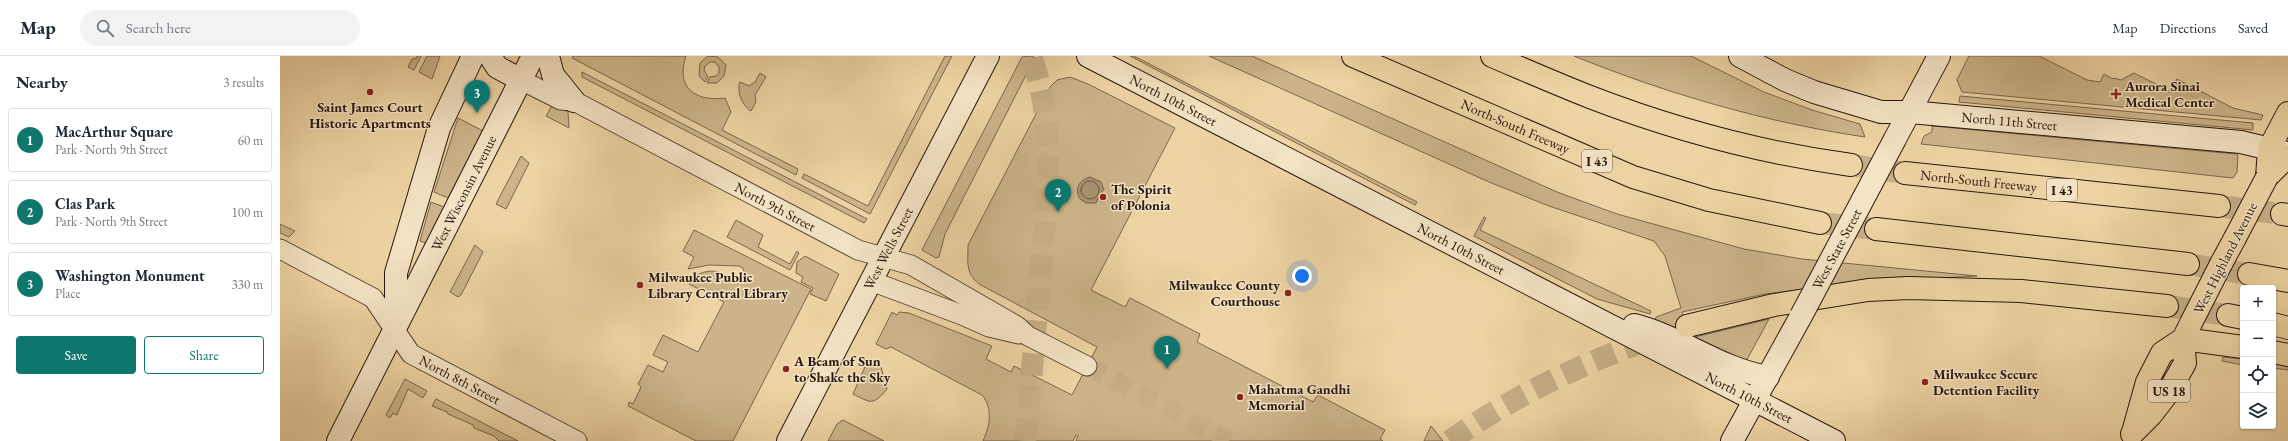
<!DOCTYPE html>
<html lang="en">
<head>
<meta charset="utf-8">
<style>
  body { margin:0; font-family:"EB Garamond",serif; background:#f2f2f3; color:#1f2937 }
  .controls { position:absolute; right:12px; bottom:12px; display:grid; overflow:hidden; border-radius:4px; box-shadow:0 1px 3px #0004 }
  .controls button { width:36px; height:36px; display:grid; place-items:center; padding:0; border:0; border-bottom:1px solid #e0e1e3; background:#fff; color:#1f2937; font:20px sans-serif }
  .you { position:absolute; left:1022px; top:220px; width:14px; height:14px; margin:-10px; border:3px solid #fff; border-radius:50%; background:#1a73e8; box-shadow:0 0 0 6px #1a73e833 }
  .badge { display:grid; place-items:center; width:26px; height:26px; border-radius:50%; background:#0f766e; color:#fff; font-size:13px; font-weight:700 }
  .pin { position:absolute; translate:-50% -33px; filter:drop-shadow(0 1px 2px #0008) }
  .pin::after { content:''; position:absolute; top:21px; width:14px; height:12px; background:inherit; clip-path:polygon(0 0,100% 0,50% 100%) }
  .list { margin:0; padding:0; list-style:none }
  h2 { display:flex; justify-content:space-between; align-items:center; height:52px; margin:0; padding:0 16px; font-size:17px }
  h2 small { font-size:13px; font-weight:400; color:#747a83 }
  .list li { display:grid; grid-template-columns:26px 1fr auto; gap:12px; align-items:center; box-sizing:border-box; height:64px; margin:0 8px 8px; padding:0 8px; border:1px solid #e0e1e3; border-radius:4px }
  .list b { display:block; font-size:15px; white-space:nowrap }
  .list p { margin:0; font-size:13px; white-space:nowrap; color:#747a83 }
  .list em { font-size:13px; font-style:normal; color:#747a83 }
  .actions { display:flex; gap:8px; padding:12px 16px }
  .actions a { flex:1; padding:9px 0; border:1px solid #0f766e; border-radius:4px; text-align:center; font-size:14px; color:#0f766e }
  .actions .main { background:#0f766e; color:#fff }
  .icon { flex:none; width:22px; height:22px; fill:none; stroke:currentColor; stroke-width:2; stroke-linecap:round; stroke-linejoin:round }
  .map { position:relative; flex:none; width:2008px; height:385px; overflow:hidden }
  header { display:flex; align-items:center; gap:24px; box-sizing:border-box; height:56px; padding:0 20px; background:#fff; border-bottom:1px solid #e0e1e3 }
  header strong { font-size:19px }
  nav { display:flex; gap:22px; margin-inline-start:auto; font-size:14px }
  .search { width:280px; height:36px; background:#f2f2f3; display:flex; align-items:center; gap:10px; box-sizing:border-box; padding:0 14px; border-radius:22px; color:#747a83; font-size:15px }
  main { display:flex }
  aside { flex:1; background:#fff }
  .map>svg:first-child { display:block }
  .green { fill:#ccb48a; stroke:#7a664c }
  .water { fill:#aa9471; stroke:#766249 }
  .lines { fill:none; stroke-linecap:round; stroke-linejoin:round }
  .shore { stroke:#685640; stroke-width:1 }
  .street-tunnel { stroke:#c6ae86; stroke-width:19; stroke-dasharray:19 10; stroke-linecap:butt }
  .highway-tunnel { stroke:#c6ae86; stroke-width:22; stroke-dasharray:22 11; stroke-linecap:butt }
  .street-casing { stroke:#594634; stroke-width:21 }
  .secondary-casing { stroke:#27170e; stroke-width:24 }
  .primary-casing { stroke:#27170e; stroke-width:24 }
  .highway-casing { stroke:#27170e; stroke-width:24 }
  .street { stroke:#f4e3c4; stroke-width:19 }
  .secondary { stroke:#f4e3c4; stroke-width:22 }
  .primary { stroke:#eed4a4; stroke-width:22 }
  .highway { stroke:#eed4a4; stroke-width:22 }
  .secondary-bridge-casing { stroke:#27170e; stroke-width:24; stroke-linecap:butt }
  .primary-bridge-casing { stroke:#27170e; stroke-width:24; stroke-linecap:butt }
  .secondary-bridge { stroke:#f4e3c4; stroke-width:22 }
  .primary-bridge { stroke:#eed4a4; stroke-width:22 }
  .poi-dot { fill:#8f2418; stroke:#f4e3c4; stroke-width:1.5 }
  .labels { text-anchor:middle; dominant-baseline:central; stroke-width:3; stroke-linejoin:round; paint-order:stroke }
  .shield { fill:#f4e3c4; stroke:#645445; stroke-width:1 }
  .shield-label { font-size:13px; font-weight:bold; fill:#27170e }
  .poi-label { font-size:14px; font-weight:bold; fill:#27170e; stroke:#f4e3c4; text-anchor:start }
  .street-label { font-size:14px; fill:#27170e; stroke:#f4e3c4 }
</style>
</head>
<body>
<header>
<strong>Map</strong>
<div class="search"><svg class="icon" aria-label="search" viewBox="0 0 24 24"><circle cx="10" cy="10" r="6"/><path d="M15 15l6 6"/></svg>Search here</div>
<nav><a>Map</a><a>Directions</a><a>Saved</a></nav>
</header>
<main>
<aside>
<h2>Nearby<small>3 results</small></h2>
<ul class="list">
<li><span class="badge">1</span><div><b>MacArthur Square</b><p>Park · North 9th Street</p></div><em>60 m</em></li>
<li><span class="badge">2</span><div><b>Clas Park</b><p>Park · North 9th Street</p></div><em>100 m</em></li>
<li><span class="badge">3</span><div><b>Washington Monument</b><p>Place</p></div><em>330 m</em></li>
</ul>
<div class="actions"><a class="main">Save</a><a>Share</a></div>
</aside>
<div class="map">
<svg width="2008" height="385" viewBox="0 0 2008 385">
  <rect width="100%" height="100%" fill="#eed4a4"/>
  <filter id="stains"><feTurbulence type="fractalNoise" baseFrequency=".005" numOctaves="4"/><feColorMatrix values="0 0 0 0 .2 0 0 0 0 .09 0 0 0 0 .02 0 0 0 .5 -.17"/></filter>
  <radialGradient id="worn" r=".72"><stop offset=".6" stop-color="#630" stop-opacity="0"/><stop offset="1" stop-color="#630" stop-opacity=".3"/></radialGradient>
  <!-- green -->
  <path class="green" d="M 137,0 L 141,0 L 134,14 L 128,11 L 132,3 L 137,2 Z
    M 147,0 L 160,0 L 152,23 L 139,16 Z
    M 293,0 L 406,0 C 395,32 416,46 445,42 L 451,56 L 442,74 L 518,113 L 516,119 L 292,2 Z
    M 428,0 L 438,1 L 446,9 L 444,20 L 437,27 L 427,27 L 430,21 L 436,20 L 439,17 L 439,11 L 435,6 L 430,6 L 425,10 L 424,14 L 428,21 L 425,26 L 419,20 L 420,7 Z
    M 665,0 L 672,0 L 590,158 L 522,122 L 524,118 L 588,150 Z
    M 751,0 L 760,4 L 747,17 L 665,178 L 659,201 L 656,202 L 642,194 L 742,1 Z
    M 850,0 L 854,0 L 1137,146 L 1135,149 Z
    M 929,0 L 972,0 L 1277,136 L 1337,158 L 1464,193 L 1522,203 L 1697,220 L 1583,226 L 1485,238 L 1402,256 L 1411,282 L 1489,263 L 1464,309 L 1374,266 L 1376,261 L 1401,252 L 1385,200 L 1374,185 L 1269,150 L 1209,126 Z
    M 1294,0 L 1411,0 L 1484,36 L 1532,54 L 1580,68 L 1585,81 C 1484,66 1388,38 1294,0 Z
    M 1689,0 L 1759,0 L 1807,24 L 1820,26 L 1824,18 L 1833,23 L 1834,22 L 1841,24 L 1854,17 L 1890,35 L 1897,23 L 1953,52 L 1983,59 L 1981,64 L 1682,36 L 1677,24 Z
    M 302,16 L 587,163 L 584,167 L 302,21 Z
    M 480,17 L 486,21 L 475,39 L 476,46 L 471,55 C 462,49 458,39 459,28 L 460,26 L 469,30 L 475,26 Z
    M 790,21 L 808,28 L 895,72 L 811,234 L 845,251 L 850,242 L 920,278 L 917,286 L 1033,346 L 1038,339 L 1105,374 L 1100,383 L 1103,385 L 796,385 L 798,380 L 796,379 L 793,385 L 703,385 C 710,370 713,352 702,339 L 611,291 L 606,293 L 596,288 L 612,256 L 617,259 L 619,256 L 629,257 L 712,290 L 706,303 L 731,316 L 734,310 L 792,339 L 817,291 L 699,228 C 685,217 688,205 688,189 L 770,31 L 777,24 Z
    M 1680,40 L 1973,67 L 1973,74 L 1679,46 Z
    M 273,48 L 288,56 L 289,72 L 266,60 Z
    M 178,62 L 203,75 L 168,142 L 154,136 Z
    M 1652,70 L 1956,98 L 1958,99 L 1957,116 L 1953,122 L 1641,88 L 1644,80 L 1652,76 Z
    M 241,100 L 249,107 L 226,153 L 216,148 Z
    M 151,146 L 164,151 L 146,187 L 140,185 Z
    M 1204,161 L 1206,162 L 1200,174 L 1371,255 L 1370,258 L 1317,243 L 1194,180 Z
    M 456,164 L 483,179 L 478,191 L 510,208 L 517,195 L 519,197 L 510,214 L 447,181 Z
    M 0,168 L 15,175 L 9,181 L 0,177 Z
    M 414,174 L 531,233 L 453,385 L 416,385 L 348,350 L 349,346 L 353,348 L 361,331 L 358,328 L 368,309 L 383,316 L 388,306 L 373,299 L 383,279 L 418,296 L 444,246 L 409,228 C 415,216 433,211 445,219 C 449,221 450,224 455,226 L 463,224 L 466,221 L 463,212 L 459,210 L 429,209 L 408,213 L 414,201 L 403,195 Z
    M 195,189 L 203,196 L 181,239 L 178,241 L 170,236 Z
    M 525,200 L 559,218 L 546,245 L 530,238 L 533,232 L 521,226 L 523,221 L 516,217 L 517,206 Z
    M 1943,301 L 1963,303 L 1963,309 L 1942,305 Z
    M 588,304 L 601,311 L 607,333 C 593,350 591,347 573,338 Z
    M 1993,306 L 2008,308 L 2008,314 L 1993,312 Z
    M 125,323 L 147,335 L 143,342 L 128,333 L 117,359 L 113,357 L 110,362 L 106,359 Z
    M 156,343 L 238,385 L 219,385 L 214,380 L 194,372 L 193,369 L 168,358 L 167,356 L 152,350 Z
    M 563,364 L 604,385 L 548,385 L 557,368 Z
    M 1151,370 L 1163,385 L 1144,385 Z"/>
  <!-- water -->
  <path class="water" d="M 810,121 L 821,126 L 824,134 L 821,136 L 826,138 L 826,144 L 822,146 L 818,142 L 816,147 L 806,147 L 800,143 C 794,133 799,124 810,121 Z"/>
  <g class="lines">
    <!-- shore -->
    <path class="shore" d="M801 134a9 9 0 1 1 18 0a9 9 0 1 1-18 0Z"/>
    <!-- street-tunnel -->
    <path class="street-tunnel" d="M 807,310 L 949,385"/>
    <!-- highway-tunnel -->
    <path class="highway-tunnel" d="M 1571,109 L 1625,117
      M 1939,150 L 2002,158
      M 1540,167 L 1596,173
      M 1908,208 L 1969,218
      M 1887,250 L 1948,259
      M 745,385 C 751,331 755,276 760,222 C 767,148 777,71 751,0
      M 1170,385 C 1232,340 1305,306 1377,281"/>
    <!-- street casing -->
    <g class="street-casing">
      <g id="street">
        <path id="s1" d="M 241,24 L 281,44 L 294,45 L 578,194 L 631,209 L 737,270 L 748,280 L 807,310"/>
        <path id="s2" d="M 0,193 L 93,242 L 131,298 L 297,385"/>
        <path d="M 591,225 L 682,259 L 709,271 L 739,278"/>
      </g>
    </g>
    <!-- secondary casing -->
    <g class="secondary-casing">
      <g id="secondary">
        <path d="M 210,0 L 217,11 L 241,24"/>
        <path d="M 268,0 L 273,19 L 294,45"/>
        <path id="s3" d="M 808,0 L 1554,385"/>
        <path id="s4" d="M 1460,0 L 1505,24 L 1534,36 L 1601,56 L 1630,56 L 1961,86 L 2007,97"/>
        <path d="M 1615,83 L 1659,0"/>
        <path d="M 116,266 L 116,217 L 159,72 L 193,0"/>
        <path d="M 1354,269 C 1401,281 1440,313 1488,321"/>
        <path id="s5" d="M 58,385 L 253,0"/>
        <path id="s6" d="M 508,385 L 708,0"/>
        <path d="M 1452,385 L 1521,260"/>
      </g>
    </g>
    <!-- primary casing -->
    <g class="primary-casing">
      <path id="primary" d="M 1987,121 L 1989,93 L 2008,57
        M 1987,121 L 2008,100
        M 1941,208 L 1955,182
        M 1853,376 L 1867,326 L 1882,297 L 1903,283
        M 1852,378 L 1871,359 L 1888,337 L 1905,307 L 1903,283 L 1911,267"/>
    </g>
    <!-- highway casing -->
    <g class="highway-casing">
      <g id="highway">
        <path id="s7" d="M 1073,0 L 1353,121 L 1429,144 L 1540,167"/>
        <path d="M 1212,0 C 1245,14 1277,28 1310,41 C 1393,73 1483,97 1571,109"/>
        <path id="s8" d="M 1625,117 L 1939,150"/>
        <path d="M 2002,158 L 2008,159"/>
        <path d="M 1596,173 L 1908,208"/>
        <path d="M 1969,218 L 2008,225"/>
        <path d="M 1948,259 L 1963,262"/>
        <path d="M 1993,268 L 2008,272"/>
        <path d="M 1407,270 L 1494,249 L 1588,234 L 1628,232 L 1741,235 L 1887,250"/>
        <path d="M 1903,283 L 1963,291"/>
        <path d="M 1993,296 L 2008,299"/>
      </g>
    </g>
    <!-- street -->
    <use href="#street" class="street"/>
    <!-- secondary -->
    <use href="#secondary" class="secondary"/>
    <!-- primary -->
    <use href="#primary" class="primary"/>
    <!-- highway -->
    <use href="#highway" class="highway"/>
    <!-- secondary-bridge casing -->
    <g class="secondary-bridge-casing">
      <g id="secondary-bridge">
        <path id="s9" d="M 1521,260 L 1615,83"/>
      </g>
    </g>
    <!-- primary-bridge casing -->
    <g class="primary-bridge-casing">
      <path id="primary-bridge" d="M 1955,182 L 1987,121
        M 1911,267 L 1941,208"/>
    </g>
    <!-- secondary-bridge -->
    <use href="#secondary-bridge" class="secondary-bridge"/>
    <!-- primary-bridge -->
    <use href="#primary-bridge" class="primary-bridge"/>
  </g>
  <!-- markers -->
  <g class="poi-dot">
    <circle cx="90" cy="36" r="4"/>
    <path d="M1834 32h4v4h4v4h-4v4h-4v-4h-4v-4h4z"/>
    <circle cx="823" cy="141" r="4"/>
    <circle cx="360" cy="229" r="4"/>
    <circle cx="1008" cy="237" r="4"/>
    <circle cx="506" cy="313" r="4"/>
    <circle cx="1645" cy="326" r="4"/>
    <circle cx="960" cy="341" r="4"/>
  </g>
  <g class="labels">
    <!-- shield labels -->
    <g class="shield">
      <rect x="1302" y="94" width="30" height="22" rx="3"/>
      <rect x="1767" y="123" width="30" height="22" rx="3"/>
      <rect x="1868" y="324" width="42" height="22" rx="3"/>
    </g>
    <g class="shield-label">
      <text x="1317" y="105">I 43</text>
      <text x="1782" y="134">I 43</text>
      <text x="1889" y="335">US 18</text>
    </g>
    <!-- poi labels -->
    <g class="poi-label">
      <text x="1845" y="30">Aurora Sinai<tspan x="1845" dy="16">Medical Center</tspan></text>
      <text x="90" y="51" text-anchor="middle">Saint James Court<tspan x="90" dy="16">Historic Apartments</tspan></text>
      <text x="831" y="133">The Spirit<tspan x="831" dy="16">of Polonia</tspan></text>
      <text x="368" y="221">Milwaukee Public<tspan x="368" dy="16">Library Central Library</tspan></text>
      <text x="1000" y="229" text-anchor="end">Milwaukee County<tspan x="1000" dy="16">Courthouse</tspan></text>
      <text x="514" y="305">A Beam of Sun<tspan x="514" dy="16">to Shake the Sky</tspan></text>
      <text x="1653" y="318">Milwaukee Secure<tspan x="1653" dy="16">Detention Facility</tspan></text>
      <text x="968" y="333">Mahatma Gandhi<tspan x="968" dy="16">Memorial</tspan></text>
    </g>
    <!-- street labels -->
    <g class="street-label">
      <text stroke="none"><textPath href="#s3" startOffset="96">North 10th Street</textPath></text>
      <text stroke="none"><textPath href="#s4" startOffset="281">North 11th Street</textPath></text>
      <text stroke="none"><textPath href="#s7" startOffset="177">North-South Freeway</textPath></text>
      <text stroke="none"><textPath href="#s8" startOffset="74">North-South Freeway</textPath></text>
      <text stroke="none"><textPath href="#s5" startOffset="278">West Wisconsin Avenue</textPath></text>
      <text stroke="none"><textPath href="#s1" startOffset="285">North 9th Street</textPath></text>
      <text stroke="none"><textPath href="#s6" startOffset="217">West Wells Street</textPath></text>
      <text stroke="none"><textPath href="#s3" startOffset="420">North 10th Street</textPath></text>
      <text stroke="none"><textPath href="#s9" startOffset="76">West State Street</textPath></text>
      <text transform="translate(1945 202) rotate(-63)">West Highland Avenue</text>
      <text stroke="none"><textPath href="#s2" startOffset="228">North 8th Street</textPath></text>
      <text stroke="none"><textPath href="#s3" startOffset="744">North 10th Street</textPath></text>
    </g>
  </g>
  <rect width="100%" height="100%" filter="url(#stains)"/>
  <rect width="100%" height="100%" fill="url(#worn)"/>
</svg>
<div class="controls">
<button>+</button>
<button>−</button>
<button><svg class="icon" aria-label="locate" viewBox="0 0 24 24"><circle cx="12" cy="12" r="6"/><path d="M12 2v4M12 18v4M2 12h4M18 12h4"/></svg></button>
<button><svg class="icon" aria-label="layers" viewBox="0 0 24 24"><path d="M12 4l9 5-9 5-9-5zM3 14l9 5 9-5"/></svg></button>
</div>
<div class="you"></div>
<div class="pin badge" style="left:887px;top:313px">1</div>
<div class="pin badge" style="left:778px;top:156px">2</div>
<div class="pin badge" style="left:197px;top:57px">3</div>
</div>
</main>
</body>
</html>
